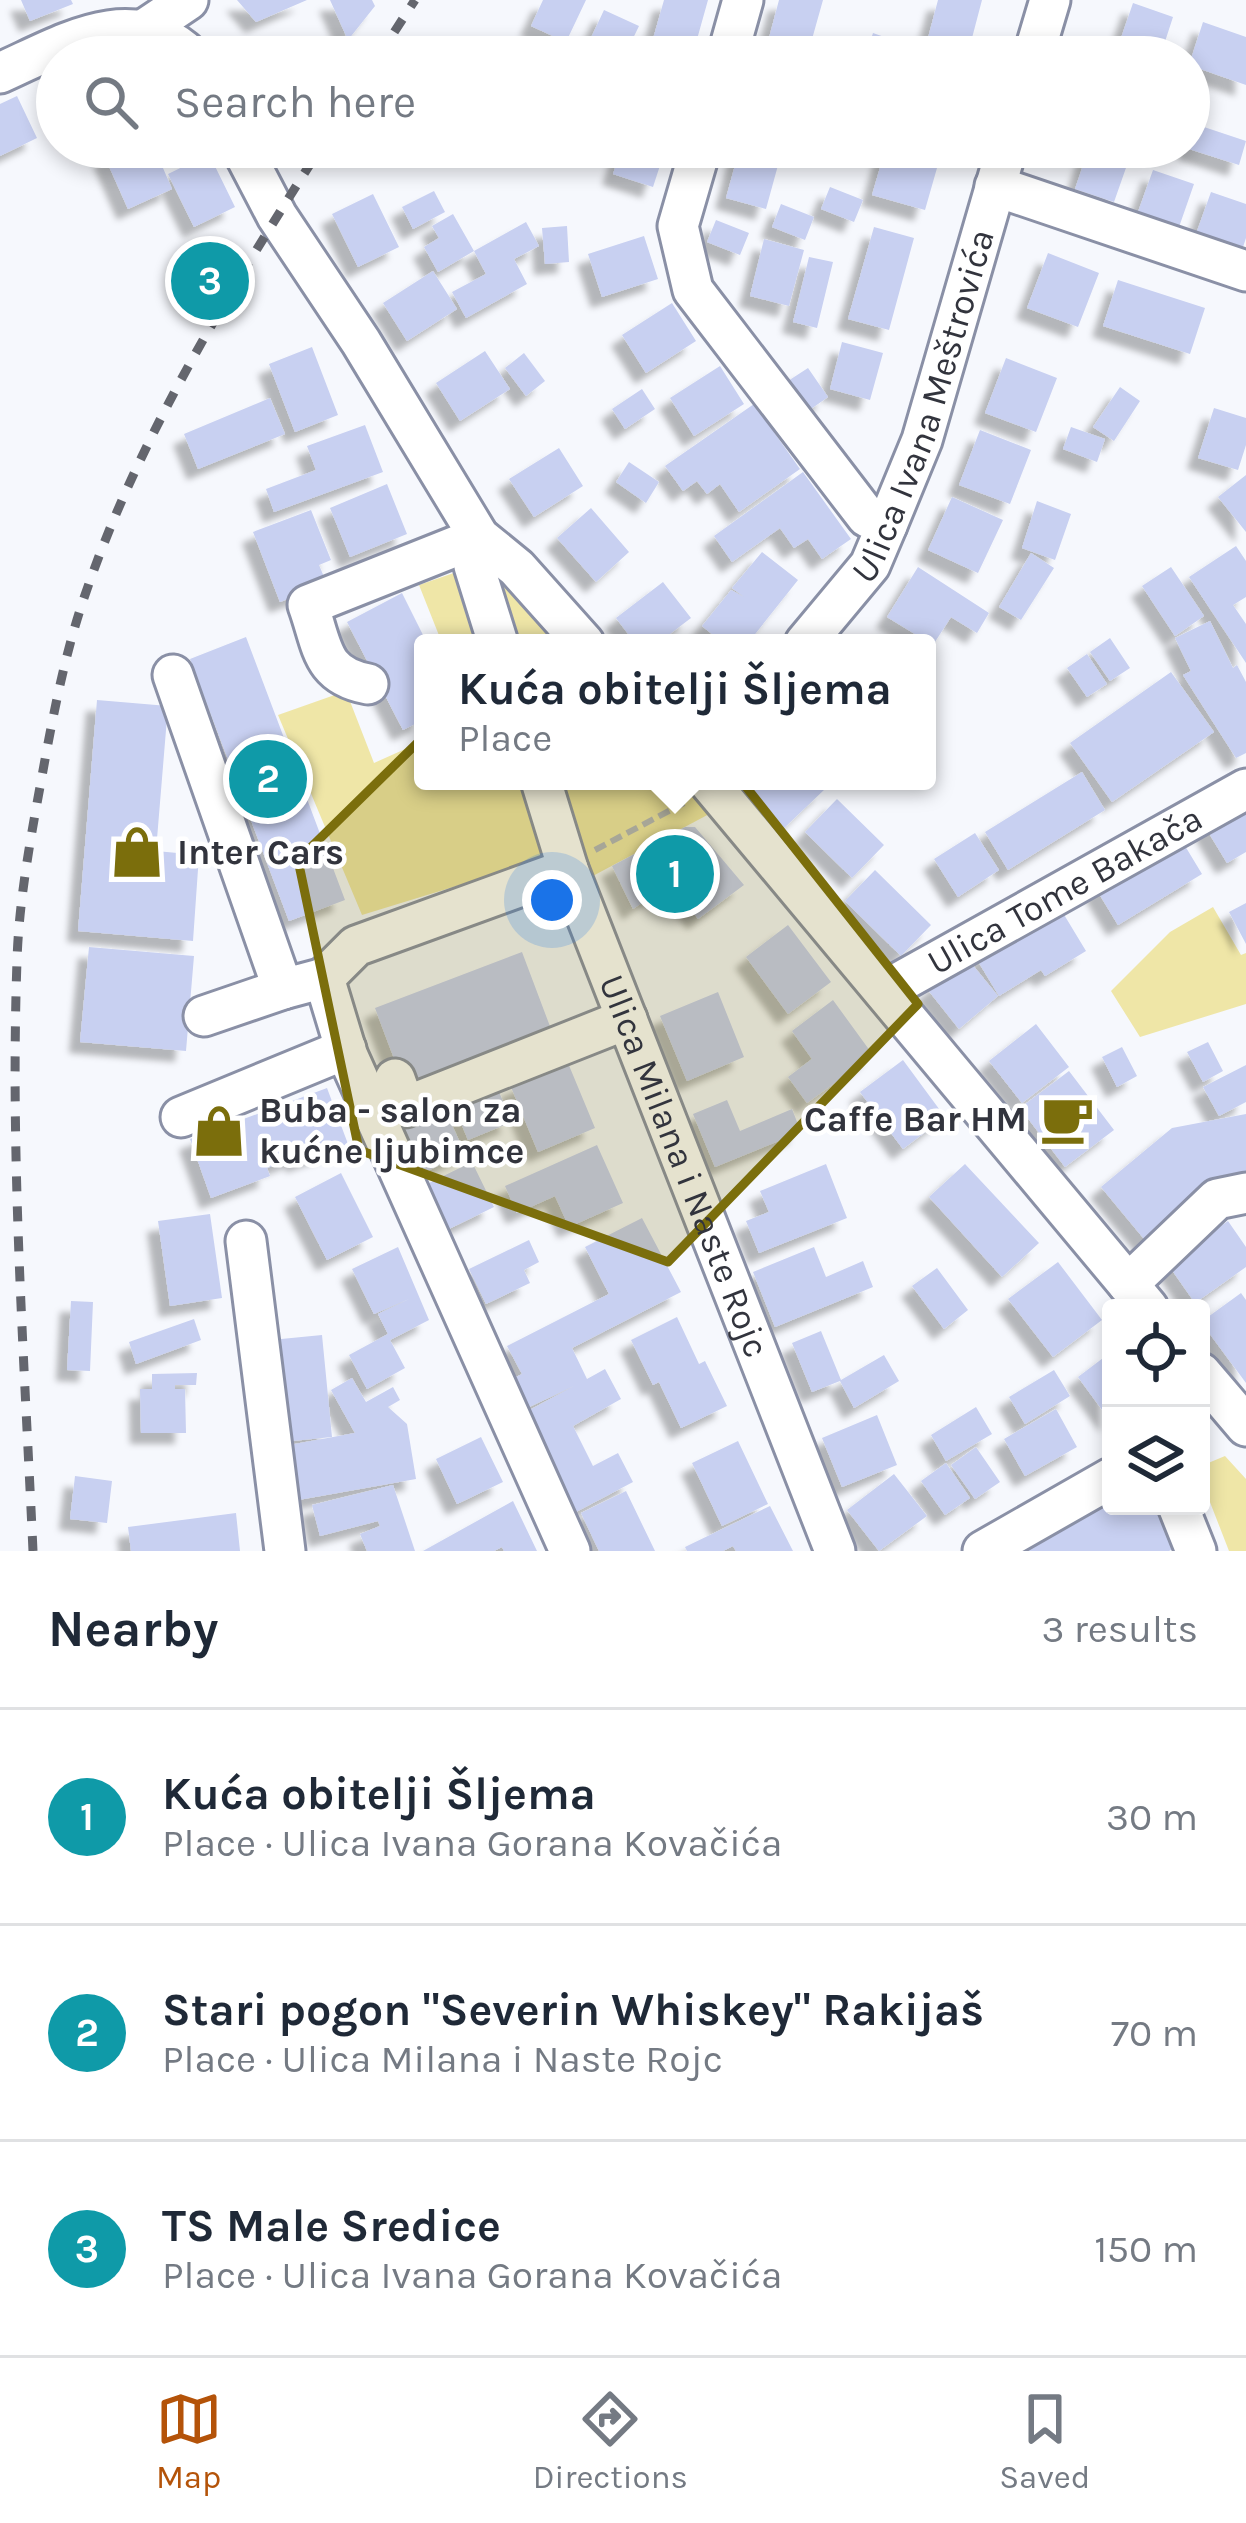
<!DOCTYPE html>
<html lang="en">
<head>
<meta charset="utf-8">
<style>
  body { margin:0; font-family:Karla,sans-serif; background:#f2f2f3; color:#1f2937 }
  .controls { position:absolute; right:36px; bottom:36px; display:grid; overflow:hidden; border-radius:12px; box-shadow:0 6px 18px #0003 }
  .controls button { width:108px; height:108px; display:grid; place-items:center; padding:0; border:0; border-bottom:3px solid #e0e1e3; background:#fff; color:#1f2937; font:60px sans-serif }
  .you { position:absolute; left:552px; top:900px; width:42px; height:42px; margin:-30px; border:9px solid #fff; border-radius:50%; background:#1a73e8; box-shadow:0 0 0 18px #1a73e833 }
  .badge { display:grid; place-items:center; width:78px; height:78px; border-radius:50%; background:#b45309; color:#fff; font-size:39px; font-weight:700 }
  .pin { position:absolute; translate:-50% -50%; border:6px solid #fff; box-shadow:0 3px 12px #0006 }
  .popup { position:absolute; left:414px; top:634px; width:522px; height:156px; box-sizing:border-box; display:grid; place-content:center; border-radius:12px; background:#fff; filter:drop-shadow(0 3px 9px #0005); font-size:39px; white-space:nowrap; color:#747a83 }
  .popup b { font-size:45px; color:#1f2937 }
  .popup::after { content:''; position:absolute; left:50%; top:100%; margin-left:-24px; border:24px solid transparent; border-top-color:#fff }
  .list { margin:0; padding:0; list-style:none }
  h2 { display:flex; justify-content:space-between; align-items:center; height:156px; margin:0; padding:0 48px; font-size:51px }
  h2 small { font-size:39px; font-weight:400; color:#747a83 }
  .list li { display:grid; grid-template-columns:78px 1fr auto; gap:36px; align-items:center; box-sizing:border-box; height:216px; padding:0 48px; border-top:3px solid #e0e1e3 }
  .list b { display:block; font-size:45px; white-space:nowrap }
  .list p { margin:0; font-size:39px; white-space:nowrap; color:#747a83 }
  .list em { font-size:39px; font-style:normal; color:#747a83 }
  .icon { flex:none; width:66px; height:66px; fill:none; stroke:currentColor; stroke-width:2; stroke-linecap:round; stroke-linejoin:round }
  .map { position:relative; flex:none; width:1246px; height:1551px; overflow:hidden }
  .search { position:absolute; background:#fff; box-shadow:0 6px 18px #0003; left:36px; right:36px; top:36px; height:132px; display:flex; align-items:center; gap:30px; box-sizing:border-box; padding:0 42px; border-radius:66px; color:#747a83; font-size:45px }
  .sheet { height:804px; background:#fff }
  nav { display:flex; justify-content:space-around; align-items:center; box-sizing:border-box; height:168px; border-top:3px solid #e0e1e3; background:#fff; font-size:33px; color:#747a83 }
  nav a { display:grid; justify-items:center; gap:6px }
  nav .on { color:#b45309 }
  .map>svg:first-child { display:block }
  .green { fill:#efe6a7 }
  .building { fill:#c8d0f1; filter:url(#shadow) }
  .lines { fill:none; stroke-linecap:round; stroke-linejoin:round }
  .minor-casing { stroke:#8a90a6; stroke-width:45 }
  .path { stroke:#b2b4bb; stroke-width:6; stroke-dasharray:12 6; stroke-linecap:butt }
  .minor { stroke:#fff; stroke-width:39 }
  .rail { stroke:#64666e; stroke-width:9; stroke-dasharray:15 15; stroke-linecap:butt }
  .marked { fill:#7b6e0c; fill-opacity:0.2; stroke:#7b6e0c; stroke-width:9; stroke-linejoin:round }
  .labels { text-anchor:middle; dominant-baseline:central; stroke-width:9; stroke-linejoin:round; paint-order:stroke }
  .street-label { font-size:36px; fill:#32343d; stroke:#fff }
  .poi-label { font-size:36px; font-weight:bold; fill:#32343d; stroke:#fff; text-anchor:start }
</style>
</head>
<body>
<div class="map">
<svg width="1246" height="1551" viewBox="0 0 1246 1551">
  <defs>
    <filter id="shadow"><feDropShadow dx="-11" dy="11" stdDeviation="3" flood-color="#0004"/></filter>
  </defs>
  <rect width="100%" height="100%" fill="#f6f8fd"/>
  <!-- green -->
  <path class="green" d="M 474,566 L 489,570 L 584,643 L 442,643 L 419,585 Z
    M 346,691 L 374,763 L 423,741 L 423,781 L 708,781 L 728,804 L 574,886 L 489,876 L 362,915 L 278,715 Z
    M 1213,907 L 1241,955 L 1246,953 L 1246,1004 L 1140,1037 L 1111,991 L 1170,932 Z
    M 1225,1456 L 1246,1479 L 1246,1551 L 1229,1551 L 1201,1479 L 1201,1466 Z"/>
  <!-- building -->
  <path class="building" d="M 21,0 L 71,0 L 73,4 L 30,21 Z
    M 237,0 L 307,0 L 256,22 Z
    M 330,0 L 372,0 L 375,6 L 348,40 Z
    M 543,0 L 586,0 L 566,42 L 531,26 Z
    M 664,0 L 708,0 L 694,50 L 653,39 Z
    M 779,0 L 823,0 L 807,57 L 764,57 Z
    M 938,0 L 982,0 L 967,57 L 923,57 Z
    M 1133,3 L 1173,17 L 1160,57 L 1119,44 Z
    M 604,10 L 639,26 L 624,57 L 583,55 Z
    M 1203,22 L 1246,37 L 1246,85 L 1189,65 Z
    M 873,33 L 907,45 L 903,57 L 865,57 Z
    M 17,96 L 37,138 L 0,156 L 0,104 Z
    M 1189,122 L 1246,141 L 1239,165 L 1189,149 Z
    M 122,147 L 154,147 L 172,189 L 128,209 L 104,155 Z
    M 622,147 L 666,147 L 653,187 L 613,174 Z
    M 740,147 L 783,147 L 766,209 L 726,198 Z
    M 886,147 L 943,147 L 925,210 L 872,195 Z
    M 1088,151 L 1127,165 L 1114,202 L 1075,189 Z
    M 209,154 L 235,207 L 194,227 L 168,174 Z
    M 1153,170 L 1194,184 L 1179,227 L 1138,212 Z
    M 830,187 L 863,200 L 854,222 L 821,209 Z
    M 434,191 L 445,212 L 413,229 L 402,207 Z
    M 1211,192 L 1246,204 L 1246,238 L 1242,250 L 1196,234 Z
    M 373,194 L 399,247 L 358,267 L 332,214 Z
    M 781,204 L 814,217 L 805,240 L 772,227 Z
    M 453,214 L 474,251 L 526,222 L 539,246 L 514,259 L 527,284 L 466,318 L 452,292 L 486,274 L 474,251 L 438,272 L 424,247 L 439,238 L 432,226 Z
    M 716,220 L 749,233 L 740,255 L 707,242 Z
    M 567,226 L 569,262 L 545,264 L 542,228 Z
    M 874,227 L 914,238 L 889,330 L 848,319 Z
    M 644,236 L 658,279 L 602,297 L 588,254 Z
    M 764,239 L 804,250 L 789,306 L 750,296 Z
    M 1048,253 L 1099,273 L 1078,327 L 1027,308 Z
    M 809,257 L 833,262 L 817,328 L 793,322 Z
    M 433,271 L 457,309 L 407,341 L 383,303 Z
    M 1118,280 L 1205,308 L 1190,354 L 1103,326 Z
    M 672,303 L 696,341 L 646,373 L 622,335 Z
    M 842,342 L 883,353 L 870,400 L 830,389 Z
    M 312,347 L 338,415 L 295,432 L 269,364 Z
    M 485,351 L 510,389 L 460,421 L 436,383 Z
    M 524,353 L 545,381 L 526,396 L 505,368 Z
    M 1006,358 L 1057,378 L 1036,432 L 985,413 Z
    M 720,366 L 744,404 L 694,436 L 670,398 Z
    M 808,368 L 828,397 L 808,411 L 788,381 Z
    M 1120,387 L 1140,401 L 1114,441 L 1093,427 Z
    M 642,389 L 655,409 L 625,429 L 612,409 Z
    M 270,398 L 285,434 L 198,469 L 184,434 Z
    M 754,404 L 800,469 L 739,512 L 720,484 L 707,494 L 697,481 L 683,491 L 665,466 Z
    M 1214,408 L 1246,418 L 1246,445 L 1238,470 L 1198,458 Z
    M 365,425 L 383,472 L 274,512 L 266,489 L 316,470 L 307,446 Z
    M 1071,427 L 1105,439 L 1097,462 L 1063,449 Z
    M 980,430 L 1031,450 L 1010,504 L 959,485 Z
    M 559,448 L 583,486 L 534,517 L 509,479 Z
    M 629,462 L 659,482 L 646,503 L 616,482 Z
    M 803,472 L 851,539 L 822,559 L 808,539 L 794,548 L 780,528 L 732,562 L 714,536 Z
    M 1246,475 L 1246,532 L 1218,497 Z
    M 387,484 L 407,534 L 350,557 L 330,508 Z
    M 952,497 L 1003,520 L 978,573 L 928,550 Z
    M 1037,501 L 1071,514 L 1055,560 L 1022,548 Z
    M 591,508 L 629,552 L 596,582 L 557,538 Z
    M 311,510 L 331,560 L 319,565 L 327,584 L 280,602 L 253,532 Z
    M 1236,546 L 1246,561 L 1246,597 L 1233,605 L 1246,624 L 1246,663 L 1189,577 Z
    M 762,552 L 798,580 L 748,643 L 723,643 L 702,626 L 731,590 L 744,597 L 732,588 Z
    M 1031,553 L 1054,568 L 1021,620 L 999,607 Z
    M 918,567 L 989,613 L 977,633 L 951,617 L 933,645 L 887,617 Z
    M 1171,567 L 1204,616 L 1175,636 L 1142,586 Z
    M 663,582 L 691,618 L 658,643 L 635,643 L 616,618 Z
    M 402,593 L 427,643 L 423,643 L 423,720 L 403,730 L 347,622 Z
    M 1210,621 L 1233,668 L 1237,665 L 1246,682 L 1246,753 L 1236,758 L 1183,675 L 1191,671 L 1175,638 Z
    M 246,637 L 345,900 L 289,921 L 190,659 Z
    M 1110,638 L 1130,668 L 1110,681 L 1090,652 Z
    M 1087,654 L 1107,684 L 1087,697 L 1067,668 Z
    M 1171,672 L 1214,732 L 1112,802 L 1070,743 Z
    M 97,700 L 168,706 L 156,851 L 199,855 L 193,941 L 78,931 Z
    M 1082,772 L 1105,810 L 1008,870 L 985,832 Z
    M 754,781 L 817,781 L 825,789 L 783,829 L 745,790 Z
    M 837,799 L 884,845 L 852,878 L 805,832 Z
    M 1246,799 L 1246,852 L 1227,863 L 1204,825 Z
    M 685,827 L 695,827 L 744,885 L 698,919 L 672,882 L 633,909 L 612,866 Z
    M 975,833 L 999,870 L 958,897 L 934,859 Z
    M 1179,836 L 1202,874 L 1118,925 L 1095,887 Z
    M 875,870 L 931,925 L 901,956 L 845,901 Z
    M 1246,903 L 1246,944 L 1229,912 Z
    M 1063,913 L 1086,951 L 1045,976 L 1041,970 L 999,996 L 976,958 L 1017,932 L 1021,938 Z
    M 788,925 L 831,982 L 788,1014 L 746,957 Z
    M 89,947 L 194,956 L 186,1051 L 80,1042 Z
    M 522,952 L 551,1029 L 404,1085 L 375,1008 Z
    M 967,958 L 998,996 L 959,1029 L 928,990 Z
    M 718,992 L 744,1057 L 687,1081 L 660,1016 Z
    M 833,1000 L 873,1055 L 807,1103 L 788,1077 L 812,1059 L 792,1031 Z
    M 1036,1024 L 1069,1067 L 1022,1103 L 989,1061 Z
    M 1208,1042 L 1223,1071 L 1203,1082 L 1187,1052 Z
    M 1122,1047 L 1137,1076 L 1117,1087 L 1102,1057 Z
    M 903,1060 L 945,1117 L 903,1149 L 860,1092 Z
    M 568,1063 L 595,1128 L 538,1152 L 511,1087 Z
    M 1246,1065 L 1246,1102 L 1219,1116 L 1203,1087 Z
    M 1069,1071 L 1114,1130 L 1065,1167 L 1020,1108 Z
    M 327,1088 L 348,1144 L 297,1162 L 296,1157 L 267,1168 L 270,1176 L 211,1198 L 190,1139 Z
    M 499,1092 L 512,1122 L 468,1140 L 456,1111 Z
    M 727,1100 L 740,1131 L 792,1109 L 801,1132 L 715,1167 L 693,1114 Z
    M 444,1108 L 465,1153 L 419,1175 L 398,1130 Z
    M 1246,1114 L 1246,1178 L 1200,1186 L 1154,1251 L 1101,1187 L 1172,1128 Z
    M 597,1145 L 623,1203 L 569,1227 L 555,1196 L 517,1213 L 505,1186 Z
    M 472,1162 L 494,1207 L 449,1229 L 427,1184 Z
    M 826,1164 L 847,1218 L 759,1253 L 746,1221 L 769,1212 L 760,1191 Z
    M 965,1164 L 1039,1243 L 1002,1277 L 929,1197 Z
    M 341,1173 L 373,1237 L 327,1260 L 295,1197 Z
    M 210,1214 L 222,1298 L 170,1306 L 158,1221 Z
    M 642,1218 L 681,1292 L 572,1348 L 587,1379 L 605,1369 L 621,1399 L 573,1426 L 593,1466 L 618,1453 L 633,1482 L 574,1513 L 559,1484 L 563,1482 L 526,1412 L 574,1386 L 527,1408 L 512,1379 L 522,1374 L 507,1346 L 609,1294 L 585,1247 Z
    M 1228,1221 L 1246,1247 L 1246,1267 L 1195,1303 L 1167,1263 Z
    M 529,1240 L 539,1262 L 524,1270 L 530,1283 L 486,1304 L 469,1269 Z
    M 398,1247 L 429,1320 L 390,1340 L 405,1368 L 367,1389 L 349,1355 L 388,1334 L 378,1314 L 409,1299 L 374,1314 L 352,1269 Z
    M 814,1247 L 826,1277 L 863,1261 L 873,1287 L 775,1327 L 753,1272 Z
    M 1058,1262 L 1102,1320 L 1053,1357 L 1008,1299 Z
    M 937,1268 L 968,1310 L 944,1329 L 912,1286 Z
    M 1241,1293 L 1246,1300 L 1246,1383 L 1201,1322 Z
    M 71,1301 L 93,1302 L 90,1371 L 67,1370 Z
    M 677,1317 L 699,1364 L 705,1361 L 727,1406 L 681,1428 L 659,1382 L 653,1385 L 631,1340 Z
    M 194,1319 L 201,1340 L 136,1364 L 129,1342 Z
    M 821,1331 L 841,1380 L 884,1355 L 899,1381 L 854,1408 L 840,1381 L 812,1392 L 792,1343 Z
    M 322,1335 L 332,1437 L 282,1442 L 271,1340 Z
    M 1111,1352 L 1111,1422 L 1078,1377 Z
    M 1054,1370 L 1070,1396 L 1025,1424 L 1009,1397 Z
    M 197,1373 L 196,1385 L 175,1385 L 175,1389 L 185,1389 L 186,1433 L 141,1433 L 140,1389 L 152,1389 L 152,1374 Z
    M 352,1378 L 366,1402 L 393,1387 L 400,1400 L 388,1407 L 407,1424 L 416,1479 L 287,1502 L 278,1447 L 355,1433 L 331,1390 Z
    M 976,1407 L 992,1434 L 946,1461 L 931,1435 Z
    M 1056,1409 L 1077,1447 L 1025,1476 L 1004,1439 Z
    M 877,1415 L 897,1465 L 842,1487 L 822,1438 Z
    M 481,1437 L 503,1482 L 457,1504 L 436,1459 Z
    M 738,1441 L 768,1504 L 722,1526 L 692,1463 Z
    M 976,1447 L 1000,1482 L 975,1499 L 951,1465 Z
    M 946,1463 L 970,1498 L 945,1515 L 921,1481 Z
    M 894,1474 L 927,1516 L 879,1551 L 847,1510 Z
    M 75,1476 L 112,1481 L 107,1523 L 70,1519 Z
    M 393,1485 L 415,1551 L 367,1551 L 360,1534 L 380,1526 L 378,1521 L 320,1536 L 312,1505 Z
    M 1111,1490 L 1111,1506 L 1156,1506 L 1179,1545 L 1169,1551 L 1005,1551 Z
    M 626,1491 L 655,1551 L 599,1551 L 581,1513 Z
    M 513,1501 L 537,1551 L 504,1551 L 502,1547 L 494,1551 L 423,1551 Z
    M 770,1506 L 793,1551 L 736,1551 L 733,1546 L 723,1551 L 687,1551 L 685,1547 Z
    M 236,1513 L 240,1551 L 131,1551 L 128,1527 Z"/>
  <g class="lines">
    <!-- minor casing -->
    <g class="minor-casing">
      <g id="minor">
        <path d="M 145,29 L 188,0"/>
        <path d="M 727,57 L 743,0"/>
        <path d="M 1033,57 L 1050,0"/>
        <path d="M 0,73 C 63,45 132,0 191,57"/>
        <path d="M 241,147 L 277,216 L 361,342 L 479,537 L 517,568 L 584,643"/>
        <path d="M 701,147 L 678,226 L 693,290 L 867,517 L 887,525"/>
        <path d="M 995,186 L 1246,271"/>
        <path d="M 479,537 L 474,566 L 498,643"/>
        <path id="s1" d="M 805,643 L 870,565 L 887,525 L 922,440 L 1007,147"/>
        <path d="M 173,675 L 283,989 L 324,978"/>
        <path d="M 368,684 C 320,675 323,646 308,605 L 479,537"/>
        <path id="s2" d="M 541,781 L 568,869 L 835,1551"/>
        <path d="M 708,781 L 1148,1308"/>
        <path d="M 568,869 L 356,946 L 324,978 L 347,1054 L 570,1551"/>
        <path id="s3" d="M 884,991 L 1246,789"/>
        <path d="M 204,1016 L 283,989"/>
        <path d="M 395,1079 L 405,1107 L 627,1019"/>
        <path d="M 181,1117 L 346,1049"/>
        <path d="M 246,1241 L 285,1551"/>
        <path d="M 1128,1284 L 1217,1199 L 1246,1193"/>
        <path d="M 1201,1373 L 1246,1426"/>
        <path d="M 1178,1506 L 1196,1551"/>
        <path d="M 983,1551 L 1111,1478"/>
      </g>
    </g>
    <!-- path -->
    <path class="path" d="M 595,850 L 684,803"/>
    <!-- minor -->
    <use href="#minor" class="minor"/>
    <!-- rail -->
    <path class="rail" d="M 378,57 L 415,0
      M 33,1551 C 24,1355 10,1157 17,961 C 19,893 34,821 46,754 C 56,701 67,647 85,595 C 140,434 230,290 321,147"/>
  </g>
  <!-- marked area -->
  <path class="marked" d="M 513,649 L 735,773 L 918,1004 L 668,1262 L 359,1150 L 298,860 Z"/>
  <!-- icons -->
  <defs>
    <g id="shop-bare" transform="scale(4.14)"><path d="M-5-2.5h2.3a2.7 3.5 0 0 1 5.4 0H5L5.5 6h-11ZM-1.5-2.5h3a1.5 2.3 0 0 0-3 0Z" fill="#7b6e0c" stroke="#fff" stroke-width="2.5" paint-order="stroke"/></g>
    <g id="cafe-bare" transform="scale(4.14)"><path d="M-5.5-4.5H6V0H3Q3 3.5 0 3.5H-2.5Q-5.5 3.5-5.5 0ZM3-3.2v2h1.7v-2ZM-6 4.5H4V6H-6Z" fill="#7b6e0c" stroke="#fff" stroke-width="2.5" paint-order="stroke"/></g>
  </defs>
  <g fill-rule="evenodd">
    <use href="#shop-bare" x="137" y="852"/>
    <use href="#cafe-bare" x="1067" y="1119"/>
    <use href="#shop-bare" x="219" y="1131"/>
  </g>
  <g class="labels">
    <!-- street labels -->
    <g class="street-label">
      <text stroke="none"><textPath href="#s1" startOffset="270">Ulica Ivana Meštrovića</textPath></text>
      <text stroke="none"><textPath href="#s3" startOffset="207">Ulica Tome Bakača</textPath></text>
      <text stroke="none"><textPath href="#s2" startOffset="411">Ulica Milana i Naste Rojc</textPath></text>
    </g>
    <!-- poi labels -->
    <g class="poi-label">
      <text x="177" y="852">Inter Cars</text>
      <text x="259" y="1110">Buba - salon za<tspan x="259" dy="41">kućne ljubimce</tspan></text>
      <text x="1027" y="1119" text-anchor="end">Caffe Bar HM</text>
    </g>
  </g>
</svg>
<div class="controls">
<button><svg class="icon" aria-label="locate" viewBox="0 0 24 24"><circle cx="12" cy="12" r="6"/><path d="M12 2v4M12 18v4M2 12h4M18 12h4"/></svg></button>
<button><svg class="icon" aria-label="layers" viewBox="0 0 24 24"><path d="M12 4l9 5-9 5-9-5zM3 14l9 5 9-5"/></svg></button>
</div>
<div class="you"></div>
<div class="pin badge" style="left:675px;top:874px;background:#0f9aa8">1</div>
<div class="popup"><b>Kuća obitelji Šljema</b>Place</div>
<div class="pin badge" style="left:268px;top:779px;background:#0f9aa8">2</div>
<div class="pin badge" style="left:210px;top:281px;background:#0f9aa8">3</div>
<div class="search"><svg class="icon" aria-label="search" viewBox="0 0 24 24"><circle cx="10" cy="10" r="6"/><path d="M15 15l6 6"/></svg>Search here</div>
</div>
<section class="sheet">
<h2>Nearby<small>3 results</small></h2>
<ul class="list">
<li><span class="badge" style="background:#0f9aa8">1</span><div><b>Kuća obitelji Šljema</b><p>Place · Ulica Ivana Gorana Kovačića</p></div><em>30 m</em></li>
<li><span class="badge" style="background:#0f9aa8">2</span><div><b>Stari pogon &quot;Severin Whiskey&quot; Rakijaš</b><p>Place · Ulica Milana i Naste Rojc</p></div><em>70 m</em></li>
<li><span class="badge" style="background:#0f9aa8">3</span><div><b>TS Male Sredice</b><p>Place · Ulica Ivana Gorana Kovačića</p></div><em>150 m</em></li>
</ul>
</section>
<nav>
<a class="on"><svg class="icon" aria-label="map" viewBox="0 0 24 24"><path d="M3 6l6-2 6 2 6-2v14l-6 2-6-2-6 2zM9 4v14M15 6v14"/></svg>Map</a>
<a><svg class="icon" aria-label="directions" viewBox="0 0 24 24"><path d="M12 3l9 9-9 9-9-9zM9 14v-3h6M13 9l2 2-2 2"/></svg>Directions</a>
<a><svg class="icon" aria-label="saved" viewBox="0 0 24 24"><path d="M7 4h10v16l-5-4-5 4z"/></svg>Saved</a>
</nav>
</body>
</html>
